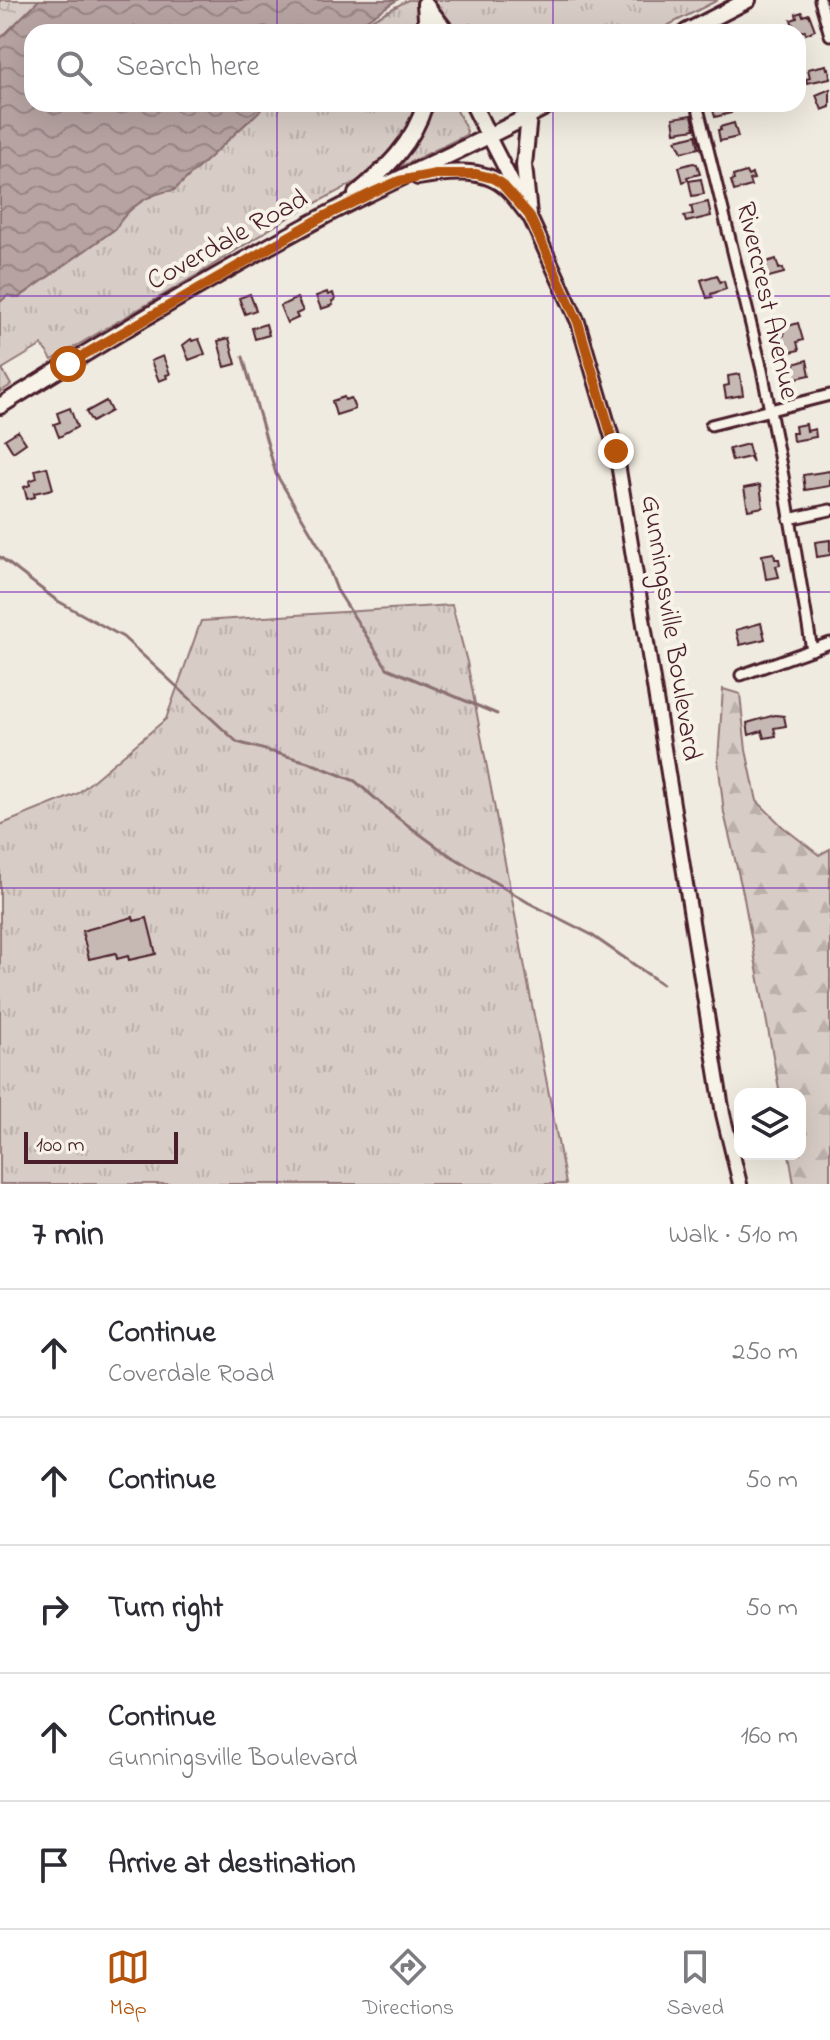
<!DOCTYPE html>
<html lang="en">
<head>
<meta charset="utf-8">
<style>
  body { margin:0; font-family:"Indie Flower",sans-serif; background:#f2f2f3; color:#2b2b33 }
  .controls { position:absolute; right:24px; bottom:24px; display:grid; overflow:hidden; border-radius:16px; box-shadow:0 8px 32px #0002 }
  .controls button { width:72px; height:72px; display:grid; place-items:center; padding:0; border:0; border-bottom:2px solid #e1e1e2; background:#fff; color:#2b2b33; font:40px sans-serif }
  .scale { position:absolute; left:24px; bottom:20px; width:154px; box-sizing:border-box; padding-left:8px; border:4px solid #4a1f2b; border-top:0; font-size:22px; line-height:28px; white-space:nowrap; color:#4a1f2b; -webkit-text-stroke:6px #f7f3e8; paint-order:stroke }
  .stop { position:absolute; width:24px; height:24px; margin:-18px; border:6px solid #b45309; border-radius:50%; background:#fff }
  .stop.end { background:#b45309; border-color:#fff; box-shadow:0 2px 8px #0008 }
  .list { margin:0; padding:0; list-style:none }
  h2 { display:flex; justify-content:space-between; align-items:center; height:104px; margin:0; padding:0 32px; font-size:34px }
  h2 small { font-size:26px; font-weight:400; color:#7c7c81 }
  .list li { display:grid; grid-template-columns:52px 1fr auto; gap:24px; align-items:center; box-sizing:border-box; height:128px; padding:0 32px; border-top:2px solid #e1e1e2 }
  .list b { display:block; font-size:30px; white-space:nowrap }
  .list p { margin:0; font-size:26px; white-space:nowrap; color:#7c7c81 }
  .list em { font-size:26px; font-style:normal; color:#7c7c81 }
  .icon { flex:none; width:44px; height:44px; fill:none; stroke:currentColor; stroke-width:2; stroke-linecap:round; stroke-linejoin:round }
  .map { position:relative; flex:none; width:830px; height:1184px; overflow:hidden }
  .search { position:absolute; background:#fff; box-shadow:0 8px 32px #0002; left:24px; right:24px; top:24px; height:88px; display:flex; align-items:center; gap:20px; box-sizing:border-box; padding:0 28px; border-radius:24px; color:#7c7c81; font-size:30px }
  .sheet { height:744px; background:#fff }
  nav { display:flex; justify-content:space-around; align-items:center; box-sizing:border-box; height:112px; border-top:2px solid #e1e1e2; background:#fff; font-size:22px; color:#7c7c81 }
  nav a { display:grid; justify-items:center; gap:4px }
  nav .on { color:#b45309 }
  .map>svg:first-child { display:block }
  .grass { fill:url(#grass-tufts); stroke:#917678; stroke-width:2 }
  .forest { fill:url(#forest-firs); stroke:#917678; stroke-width:2 }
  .wetland { fill:url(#wetland-marsh); stroke:#917678; stroke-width:2 }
  .water { fill:url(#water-waves); stroke:#8b6f72; stroke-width:2 }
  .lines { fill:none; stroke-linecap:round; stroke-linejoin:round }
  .stream { stroke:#8b6f72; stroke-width:3 }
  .building { fill:#c6b8b3; stroke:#4a1f2b; stroke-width:2 }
  .minor-casing { stroke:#4a1f2b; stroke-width:15 }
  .secondary-casing { stroke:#4a1f2b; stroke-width:18 }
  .primary-casing { stroke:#4a1f2b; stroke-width:20 }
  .minor { stroke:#f7f3e8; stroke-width:9 }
  .secondary { stroke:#f7f3e8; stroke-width:12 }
  .primary { stroke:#f7f3e8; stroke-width:14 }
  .route { stroke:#b45309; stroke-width:10 }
  .grid { fill:none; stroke:#7b2cbf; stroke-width:2; stroke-opacity:0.55 }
  .labels { text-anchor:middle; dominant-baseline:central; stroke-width:8; stroke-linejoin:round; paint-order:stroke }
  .street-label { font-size:28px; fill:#4a1f2b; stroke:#f7f3e8 }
</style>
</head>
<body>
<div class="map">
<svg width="830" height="1184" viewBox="0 0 830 1184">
  <defs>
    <pattern id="grass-tufts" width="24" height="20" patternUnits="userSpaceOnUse" patternTransform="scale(2)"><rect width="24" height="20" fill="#d8cdc6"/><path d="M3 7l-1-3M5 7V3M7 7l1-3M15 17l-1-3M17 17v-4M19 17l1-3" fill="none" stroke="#bbb0aa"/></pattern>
    <pattern id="forest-firs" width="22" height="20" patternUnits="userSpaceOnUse" patternTransform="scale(2)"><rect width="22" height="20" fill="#d8cdc6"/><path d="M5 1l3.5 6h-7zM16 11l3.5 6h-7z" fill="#bbb0aa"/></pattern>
    <pattern id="wetland-marsh" width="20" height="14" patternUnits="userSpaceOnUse" patternTransform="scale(2)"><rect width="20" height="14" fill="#d8cdc6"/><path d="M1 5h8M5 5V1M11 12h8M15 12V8" fill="none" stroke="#bbb0aa"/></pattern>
    <pattern id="water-waves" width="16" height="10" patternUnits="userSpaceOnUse" patternTransform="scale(2)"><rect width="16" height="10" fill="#b7a4a2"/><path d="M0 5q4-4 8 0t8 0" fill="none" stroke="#978584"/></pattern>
  </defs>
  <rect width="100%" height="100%" fill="#f0ebe0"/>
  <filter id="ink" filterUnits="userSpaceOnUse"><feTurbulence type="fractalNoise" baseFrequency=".0125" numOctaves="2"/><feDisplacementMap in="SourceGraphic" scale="16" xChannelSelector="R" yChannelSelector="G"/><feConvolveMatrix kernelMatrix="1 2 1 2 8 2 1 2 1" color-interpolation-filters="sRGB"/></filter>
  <g filter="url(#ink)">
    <!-- grass -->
    <path class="grass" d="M 408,0 L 718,0 L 655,32 L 474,32 L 476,30 L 470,24 L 455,32 L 349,32 Z
      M 267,104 L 418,104 L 403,138 L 376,169 L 363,178 L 284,220 L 202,272 L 52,360 L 42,345 L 2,369 L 11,385 L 0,392 L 0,302 L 8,295 L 19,298 L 115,229 C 128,207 149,193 174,190 Z
      M 431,104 L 454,104 L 467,131 L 466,135 L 394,170 L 416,140 Z
      M 452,605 L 467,662 L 566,1184 L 0,1184 L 0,825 L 77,794 L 166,719 L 201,621 Z"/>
    <!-- forest -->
    <path class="forest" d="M 723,689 L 740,694 L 746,750 L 757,801 L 783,827 L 819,855 L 830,849 L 830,1184 L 794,1184 L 789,1154 L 800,1154 L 800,1094 L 780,1094 L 743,893 L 724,813 L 718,760 Z"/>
    <!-- wetland -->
    <path class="wetland" d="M 0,0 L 39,0 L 0,39 Z"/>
    <!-- water -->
    <path class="water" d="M 39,0 L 397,0 L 348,32 L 32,32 L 32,104 L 267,104 L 174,190 C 149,193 128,207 115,229 L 18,298 L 8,295 L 0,302 L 0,39 Z"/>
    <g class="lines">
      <!-- stream -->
      <path class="stream" d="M 243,357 L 276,474 L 322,551 L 337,590 L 387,668 L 497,714
        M 0,557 L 56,600 L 123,637 L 237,742 L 308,762 L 355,781 L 398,818 L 443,851 L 529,903 L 590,934 L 662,984"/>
    </g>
    <!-- building -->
    <path class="building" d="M 802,12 L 803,16 L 809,14 L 815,30 L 806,34 L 805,31 L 796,32 L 791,20 L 797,18 L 796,14 Z
      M 826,65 L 827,69 L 829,68 L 830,78 L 807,83 L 806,79 L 810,78 L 808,69 Z
      M 830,89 L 830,107 L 822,110 L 816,95 Z
      M 714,104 L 729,104 L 731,113 L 715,117 L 712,107 Z
      M 692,115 L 695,129 L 675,132 L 673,118 Z
      M 734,123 L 738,137 L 720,141 L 718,130 L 721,130 L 720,127 Z
      M 696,135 L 699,148 L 682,152 L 676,140 Z
      M 693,163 L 697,164 L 700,174 L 687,177 L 688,180 L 683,182 L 679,167 Z
      M 746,172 L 748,176 L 752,174 L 754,179 L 749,180 L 751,186 L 734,191 L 731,181 L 734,180 L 733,176 Z
      M 701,179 L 704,194 L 692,196 L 689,181 Z
      M 708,202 L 711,216 L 686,222 L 684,216 L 693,214 L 691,206 Z
      M 776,259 L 779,269 L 783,268 L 784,273 L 761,279 L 757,267 L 761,267 L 760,264 Z
      M 717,275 L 720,282 L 724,281 L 726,289 L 711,294 L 712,297 L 707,298 L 701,280 Z
      M 327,292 L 328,295 L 333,293 L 335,300 L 332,301 L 333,305 L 321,309 L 316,296 Z
      M 250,294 L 256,310 L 245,314 L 239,298 Z
      M 297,298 L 303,311 L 296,314 L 298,318 L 287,323 L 280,306 Z
      M 798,323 L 803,340 L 797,342 L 799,350 L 786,353 L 784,347 L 779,348 L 776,337 L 784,335 L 782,328 Z
      M 266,324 L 269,335 L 255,339 L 252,328 Z
      M 229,338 L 236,364 L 225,367 L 218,341 Z
      M 191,339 L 192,341 L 199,339 L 205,354 L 189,360 L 183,345 Z
      M 163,356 L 170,374 L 166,375 L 167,378 L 159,381 L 151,361 Z
      M 807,360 L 810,375 L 792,379 L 791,376 L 786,377 L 784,367 Z
      M 740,374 L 743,395 L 726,398 L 724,386 L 729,385 L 728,376 Z
      M 344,397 L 345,400 L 351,398 L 355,409 L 336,415 L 332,401 Z
      M 106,401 L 111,411 L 92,422 L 86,412 Z
      M 70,408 L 77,427 L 59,437 L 54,424 L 60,422 L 57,413 Z
      M 806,424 L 807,431 L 815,429 L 816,437 L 793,441 L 792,433 L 796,433 L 795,426 Z
      M 18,431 L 26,443 L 13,452 L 5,439 Z
      M 748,444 L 753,463 L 750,457 L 732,461 L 729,449 Z
      M 47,467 L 53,489 L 34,493 L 35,497 L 27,499 L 24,487 L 30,485 L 29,481 L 37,478 L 35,470 Z
      M 830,471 L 830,486 L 805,490 L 803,475 Z
      M 760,485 L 763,507 L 748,510 L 744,488 Z
      M 830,540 L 830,555 L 817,557 L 815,542 Z
      M 774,553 L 775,559 L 779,559 L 780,565 L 776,566 L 779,577 L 766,579 L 762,555 Z
      M 761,623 L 765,639 L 740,645 L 736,630 Z
      M 775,715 L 784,716 L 786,726 L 774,728 L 776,736 L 764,738 L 762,731 L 749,735 L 747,723 Z
      M 133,917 L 134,921 L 147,918 L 156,954 L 129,960 L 128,956 L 117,959 L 116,953 L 89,959 L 82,931 Z"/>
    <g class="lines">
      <!-- minor casing -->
      <g class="minor-casing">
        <path id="minor" d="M 820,0 L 830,35
          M 697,104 L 762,370 L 783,476 L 812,650
          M 711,425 L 830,395
          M 789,519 L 830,510
          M 741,675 L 830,643"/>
      </g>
      <!-- secondary casing -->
      <g class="secondary-casing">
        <path id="secondary" d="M 489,137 L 529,215 L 578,322 L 616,451 L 723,1114 L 740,1184"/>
      </g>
      <!-- primary casing -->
      <g class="primary-casing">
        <path id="primary" d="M 425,4 L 447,32
          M 425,4 L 427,32
          M 686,32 L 748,0
          M 473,104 L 489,137
          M 529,116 L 524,165 L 529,215
          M 418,177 C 445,172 482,167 504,186 C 514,194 521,206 529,215
          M 356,194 C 387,168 413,144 425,104
          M 0,406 C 109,338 219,272 332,212 C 405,174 480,143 551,104"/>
      </g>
      <!-- minor -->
      <use href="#minor" class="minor"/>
      <!-- secondary -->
      <use href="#secondary" class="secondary"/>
      <!-- primary -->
      <use href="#primary" class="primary"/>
    </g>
  </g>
  <g class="lines" filter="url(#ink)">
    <!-- route -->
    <path class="route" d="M 68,364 L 321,218 L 376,191 L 399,181 L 436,174 L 476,174 L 492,178 L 501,183 L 529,215 L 578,322 L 616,451"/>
  </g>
  <!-- grid -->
  <path class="grid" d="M 277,0 L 277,32M 553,0 L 553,32M 277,104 L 277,1184M 553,104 L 553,1184M 0,296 L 830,296M 0,592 L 830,592M 0,888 L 830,888"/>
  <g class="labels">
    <!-- street labels -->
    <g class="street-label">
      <text transform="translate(228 241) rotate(-29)">Coverdale Road</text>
      <text transform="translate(766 301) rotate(77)">Rivercrest Avenue</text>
      <text transform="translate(670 628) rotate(81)">Gunningsville Boulevard</text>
    </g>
  </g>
</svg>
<div class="controls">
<button><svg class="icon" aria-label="layers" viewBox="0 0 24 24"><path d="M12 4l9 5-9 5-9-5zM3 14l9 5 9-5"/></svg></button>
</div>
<div class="scale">100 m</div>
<div class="stop" style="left:68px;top:364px"></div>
<div class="stop end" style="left:616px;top:451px"></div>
<div class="search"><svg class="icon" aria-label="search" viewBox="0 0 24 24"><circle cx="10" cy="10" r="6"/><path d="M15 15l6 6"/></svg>Search here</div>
</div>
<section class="sheet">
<h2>7 min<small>Walk · 510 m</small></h2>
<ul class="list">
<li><svg class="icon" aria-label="ahead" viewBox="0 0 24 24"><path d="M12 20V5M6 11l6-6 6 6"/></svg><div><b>Continue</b><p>Coverdale Road</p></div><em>250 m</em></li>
<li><svg class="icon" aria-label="ahead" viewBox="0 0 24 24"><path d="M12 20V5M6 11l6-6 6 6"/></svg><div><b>Continue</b></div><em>50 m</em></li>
<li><svg class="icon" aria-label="right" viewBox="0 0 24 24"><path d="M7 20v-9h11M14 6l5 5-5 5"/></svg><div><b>Turn right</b></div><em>50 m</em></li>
<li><svg class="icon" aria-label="ahead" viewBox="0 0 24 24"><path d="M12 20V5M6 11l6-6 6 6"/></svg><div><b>Continue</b><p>Gunningsville Boulevard</p></div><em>160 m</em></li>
<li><svg class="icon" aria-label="arrive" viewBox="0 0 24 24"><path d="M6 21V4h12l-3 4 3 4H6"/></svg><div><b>Arrive at destination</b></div></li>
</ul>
</section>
<nav>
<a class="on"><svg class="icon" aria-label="map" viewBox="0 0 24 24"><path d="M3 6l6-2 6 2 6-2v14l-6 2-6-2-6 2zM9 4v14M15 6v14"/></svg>Map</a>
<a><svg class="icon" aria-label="directions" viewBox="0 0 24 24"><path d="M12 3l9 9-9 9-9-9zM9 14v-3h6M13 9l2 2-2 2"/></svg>Directions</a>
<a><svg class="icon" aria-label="saved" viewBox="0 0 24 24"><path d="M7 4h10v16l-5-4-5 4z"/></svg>Saved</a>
</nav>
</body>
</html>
